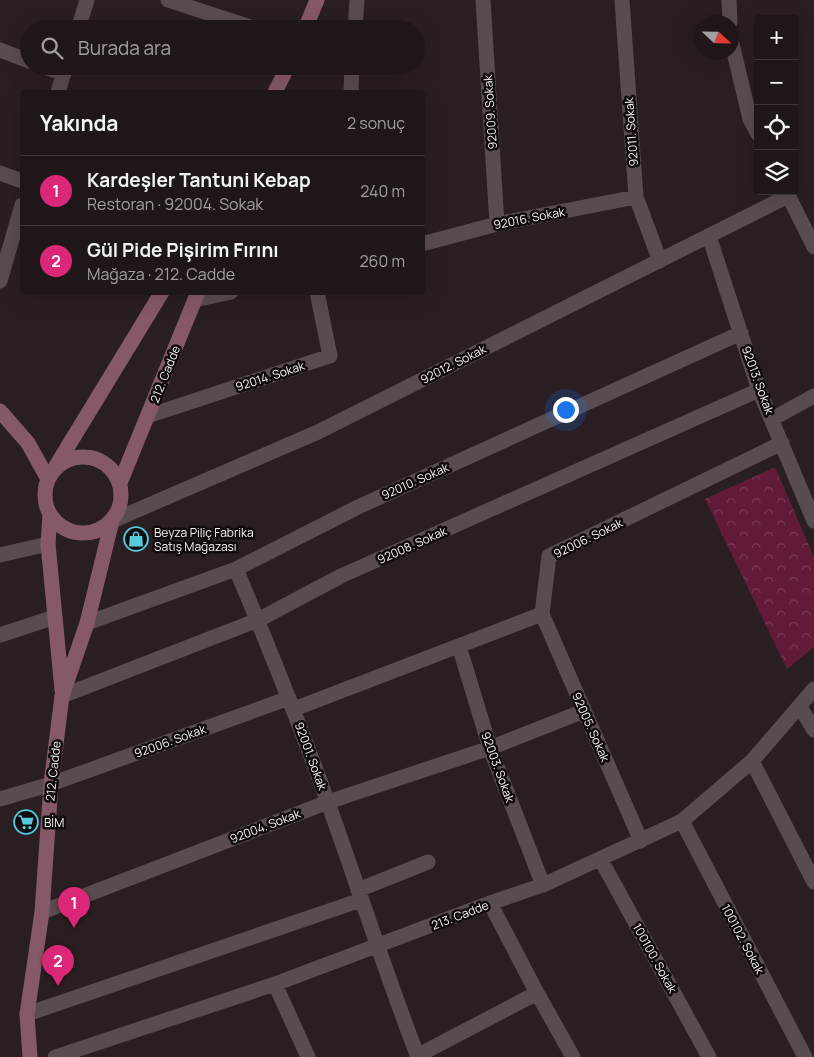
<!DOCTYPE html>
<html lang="tr">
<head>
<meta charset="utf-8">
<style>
  body { margin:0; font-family:Manrope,sans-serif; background:#2c2327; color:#f1f3f6 }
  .controls { position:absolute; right:15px; top:15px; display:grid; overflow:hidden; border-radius:5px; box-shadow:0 5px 20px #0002 }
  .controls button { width:45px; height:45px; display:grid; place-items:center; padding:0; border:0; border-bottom:1px solid #3c3539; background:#1f161a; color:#f1f3f6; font:25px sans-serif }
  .compass { position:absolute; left:694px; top:15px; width:45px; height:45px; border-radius:50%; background:#1f161a; box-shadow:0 5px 20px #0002; rotate:112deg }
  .you { position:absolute; left:565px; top:409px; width:18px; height:18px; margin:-12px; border:4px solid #fff; border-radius:50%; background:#1a73e8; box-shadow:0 0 0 8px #1a73e833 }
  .badge { display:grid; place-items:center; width:32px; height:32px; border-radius:50%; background:#db2777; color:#fff; font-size:16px; font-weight:700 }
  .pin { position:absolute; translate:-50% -41px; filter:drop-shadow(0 1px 2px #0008) }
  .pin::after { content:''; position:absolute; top:26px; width:18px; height:15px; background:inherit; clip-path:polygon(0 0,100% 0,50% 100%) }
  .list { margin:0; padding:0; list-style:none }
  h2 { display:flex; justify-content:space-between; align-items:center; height:65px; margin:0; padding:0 20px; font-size:21px }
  h2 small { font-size:16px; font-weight:400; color:#a19fa2 }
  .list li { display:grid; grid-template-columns:32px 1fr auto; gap:15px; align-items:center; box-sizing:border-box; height:70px; padding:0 20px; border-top:1px solid #3c3539 }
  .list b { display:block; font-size:19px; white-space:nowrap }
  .list p { margin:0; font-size:16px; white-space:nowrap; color:#a19fa2 }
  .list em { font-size:16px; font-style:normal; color:#a19fa2 }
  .icon { flex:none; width:28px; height:28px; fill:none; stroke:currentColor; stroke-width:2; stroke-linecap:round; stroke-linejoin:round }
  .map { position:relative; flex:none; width:814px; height:1057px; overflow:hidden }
  .search { position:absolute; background:#1f161a; box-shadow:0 5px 20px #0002; left:20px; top:20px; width:405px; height:55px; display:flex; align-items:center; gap:12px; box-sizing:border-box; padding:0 18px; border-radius:28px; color:#a19fa2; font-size:19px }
  .panel { position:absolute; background:#1f161a; box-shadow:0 5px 20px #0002; left:20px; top:90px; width:405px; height:205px; border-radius:5px }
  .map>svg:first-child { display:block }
  .park { fill:url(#park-crowns) }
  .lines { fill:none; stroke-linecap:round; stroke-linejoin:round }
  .street { stroke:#594c50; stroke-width:15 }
  .secondary { stroke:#865969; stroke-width:15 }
  .labels { text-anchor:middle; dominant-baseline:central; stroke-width:5; stroke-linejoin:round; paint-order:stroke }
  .street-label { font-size:12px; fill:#f6eef1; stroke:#0f0a0b }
  .poi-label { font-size:12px; fill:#f6eef1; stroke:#0f0a0b; text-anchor:start }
</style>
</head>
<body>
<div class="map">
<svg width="814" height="1057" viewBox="0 0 814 1057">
  <defs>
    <pattern id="park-crowns" width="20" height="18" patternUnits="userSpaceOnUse" patternTransform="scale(1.25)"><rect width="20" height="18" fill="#611b39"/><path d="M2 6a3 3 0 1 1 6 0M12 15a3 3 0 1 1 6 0" fill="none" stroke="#783c56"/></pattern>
  </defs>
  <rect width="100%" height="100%" fill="#291e22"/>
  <!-- park -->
  <path class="park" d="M 775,467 L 814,557 L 814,647 L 787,669 L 705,499 Z"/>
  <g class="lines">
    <!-- street -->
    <path class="street" d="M 168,0 L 256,29
      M 483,0 L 497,224
      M 622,0 L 636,197 L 660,261
      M 729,0 L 730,22
      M 78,29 L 87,0
      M 355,29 L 357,0
      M 732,44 L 750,119 L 758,134
      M 0,50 L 29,61
      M 42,66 L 64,74
      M 58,92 L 66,66
      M 351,92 L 352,66
      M 0,173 L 22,181
      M 786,191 L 814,247
      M 709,236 L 759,390 L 814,521
      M 422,244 L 497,224 L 636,197
      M 0,281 L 22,205
      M 195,300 L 231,292
      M 148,416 L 330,356 L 317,292
      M 772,419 L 814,396
      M 112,521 L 318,432 L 788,196
      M 0,555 L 48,544
      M 236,569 C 268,645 299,722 327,800 C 358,886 385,972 418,1057
      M 542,614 L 549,556 L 782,443
      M 542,614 L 641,841
      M 87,623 L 236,569 L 358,507 L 741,333
      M 0,635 L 55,617
      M 459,646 L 490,748 L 543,885
      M 62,696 L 258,620 L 341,576 L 759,390
      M 800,707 L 814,730
      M 294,709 L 542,614
      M 752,761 L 814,882
      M 0,799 L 51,784 L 289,698
      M 682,821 L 805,1057
      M 601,860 L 709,1057
      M 358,890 L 428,862
      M 490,903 L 537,993 L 573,1057
      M 42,912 L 328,802 L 490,748 L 584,711
      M 275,984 L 308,1057
      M 27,1014 L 361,900
      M 417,1056 L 537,993
      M 55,1057 L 275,984 L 490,903 L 543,885 L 682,821 L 752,761 L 814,689"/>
    <!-- secondary -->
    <path class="secondary" d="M 305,29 L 317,0
      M 275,92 L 288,66
      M 0,411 L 28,443 L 48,479
      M45 495a38 38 0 1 1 76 0a38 38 0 1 1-76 0Z
      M 56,466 L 162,292
      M 120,483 L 198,292
      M 50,514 L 48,544 L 62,690
      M 30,1057 L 27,1014 L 42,912 L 51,784 L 62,696 L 87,623 L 112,521"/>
  </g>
  <!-- icons -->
  <defs>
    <g id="shop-ring" transform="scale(1.25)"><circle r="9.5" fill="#0f0a0b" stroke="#54cadd" stroke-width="1.5"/><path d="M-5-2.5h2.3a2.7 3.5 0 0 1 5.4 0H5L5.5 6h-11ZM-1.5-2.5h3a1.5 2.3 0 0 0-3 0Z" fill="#54cadd"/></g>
    <g id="supermarket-ring" transform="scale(1.25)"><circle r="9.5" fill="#0f0a0b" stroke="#54cadd" stroke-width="1.5"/><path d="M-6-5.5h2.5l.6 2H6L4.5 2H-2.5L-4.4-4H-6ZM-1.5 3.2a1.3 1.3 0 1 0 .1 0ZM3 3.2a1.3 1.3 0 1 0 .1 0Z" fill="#54cadd"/></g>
  </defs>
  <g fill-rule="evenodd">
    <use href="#shop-ring" x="136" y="539"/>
    <use href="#supermarket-ring" x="26" y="822"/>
  </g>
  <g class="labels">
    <!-- street labels -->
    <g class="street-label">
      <text transform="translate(490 112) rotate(-94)">92009. Sokak</text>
      <text transform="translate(631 132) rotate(-94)">92011. Sokak</text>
      <text transform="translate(529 218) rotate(-11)">92016. Sokak</text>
      <text transform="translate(453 364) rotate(-27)">92012. Sokak</text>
      <text transform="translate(165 374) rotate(-68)">212. Cadde</text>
      <text transform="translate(270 376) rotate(-18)">92014. Sokak</text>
      <text transform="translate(758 380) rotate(70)">92013. Sokak</text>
      <text transform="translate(415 481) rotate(-24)">92010. Sokak</text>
      <text transform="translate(588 538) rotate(-26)">92006. Sokak</text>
      <text transform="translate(412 545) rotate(-24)">92008. Sokak</text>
      <text transform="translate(591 727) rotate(66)">92005. Sokak</text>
      <text transform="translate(170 741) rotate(-20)">92006. Sokak</text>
      <text transform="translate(311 756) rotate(70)">92001. Sokak</text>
      <text transform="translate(498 767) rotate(70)">92003. Sokak</text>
      <text transform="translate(53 771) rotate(-84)">212. Cadde</text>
      <text transform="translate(265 826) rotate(-21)">92004. Sokak</text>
      <text transform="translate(460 915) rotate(-21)">213. Cadde</text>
      <text transform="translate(743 939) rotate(62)">100102. Sokak</text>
      <text transform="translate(655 958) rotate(61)">100100. Sokak</text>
    </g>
    <!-- poi labels -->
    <g class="poi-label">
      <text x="154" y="532">Beyza Piliç Fabrika<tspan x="154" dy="14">Satış Mağazası</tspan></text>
      <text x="44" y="822">BİM</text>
    </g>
  </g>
</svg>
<div class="controls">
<button>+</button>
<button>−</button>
<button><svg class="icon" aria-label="locate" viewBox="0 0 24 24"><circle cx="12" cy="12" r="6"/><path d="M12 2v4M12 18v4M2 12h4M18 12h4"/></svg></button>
<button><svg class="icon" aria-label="layers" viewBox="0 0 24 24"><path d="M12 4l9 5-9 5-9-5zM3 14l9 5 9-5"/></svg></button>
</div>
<svg class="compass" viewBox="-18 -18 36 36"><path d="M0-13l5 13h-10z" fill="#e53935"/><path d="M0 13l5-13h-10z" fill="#a19fa2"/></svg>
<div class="you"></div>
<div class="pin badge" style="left:74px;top:928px">1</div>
<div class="pin badge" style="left:58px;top:986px">2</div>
<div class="search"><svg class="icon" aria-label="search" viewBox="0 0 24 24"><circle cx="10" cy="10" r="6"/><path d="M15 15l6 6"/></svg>Burada ara</div>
<section class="panel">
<h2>Yakında<small>2 sonuç</small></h2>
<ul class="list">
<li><span class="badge">1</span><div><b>Kardeşler Tantuni Kebap</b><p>Restoran · 92004. Sokak</p></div><em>240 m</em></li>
<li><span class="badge">2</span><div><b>Gül Pide Pişirim Fırını</b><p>Mağaza · 212. Cadde</p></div><em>260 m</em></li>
</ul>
</section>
</div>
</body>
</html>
